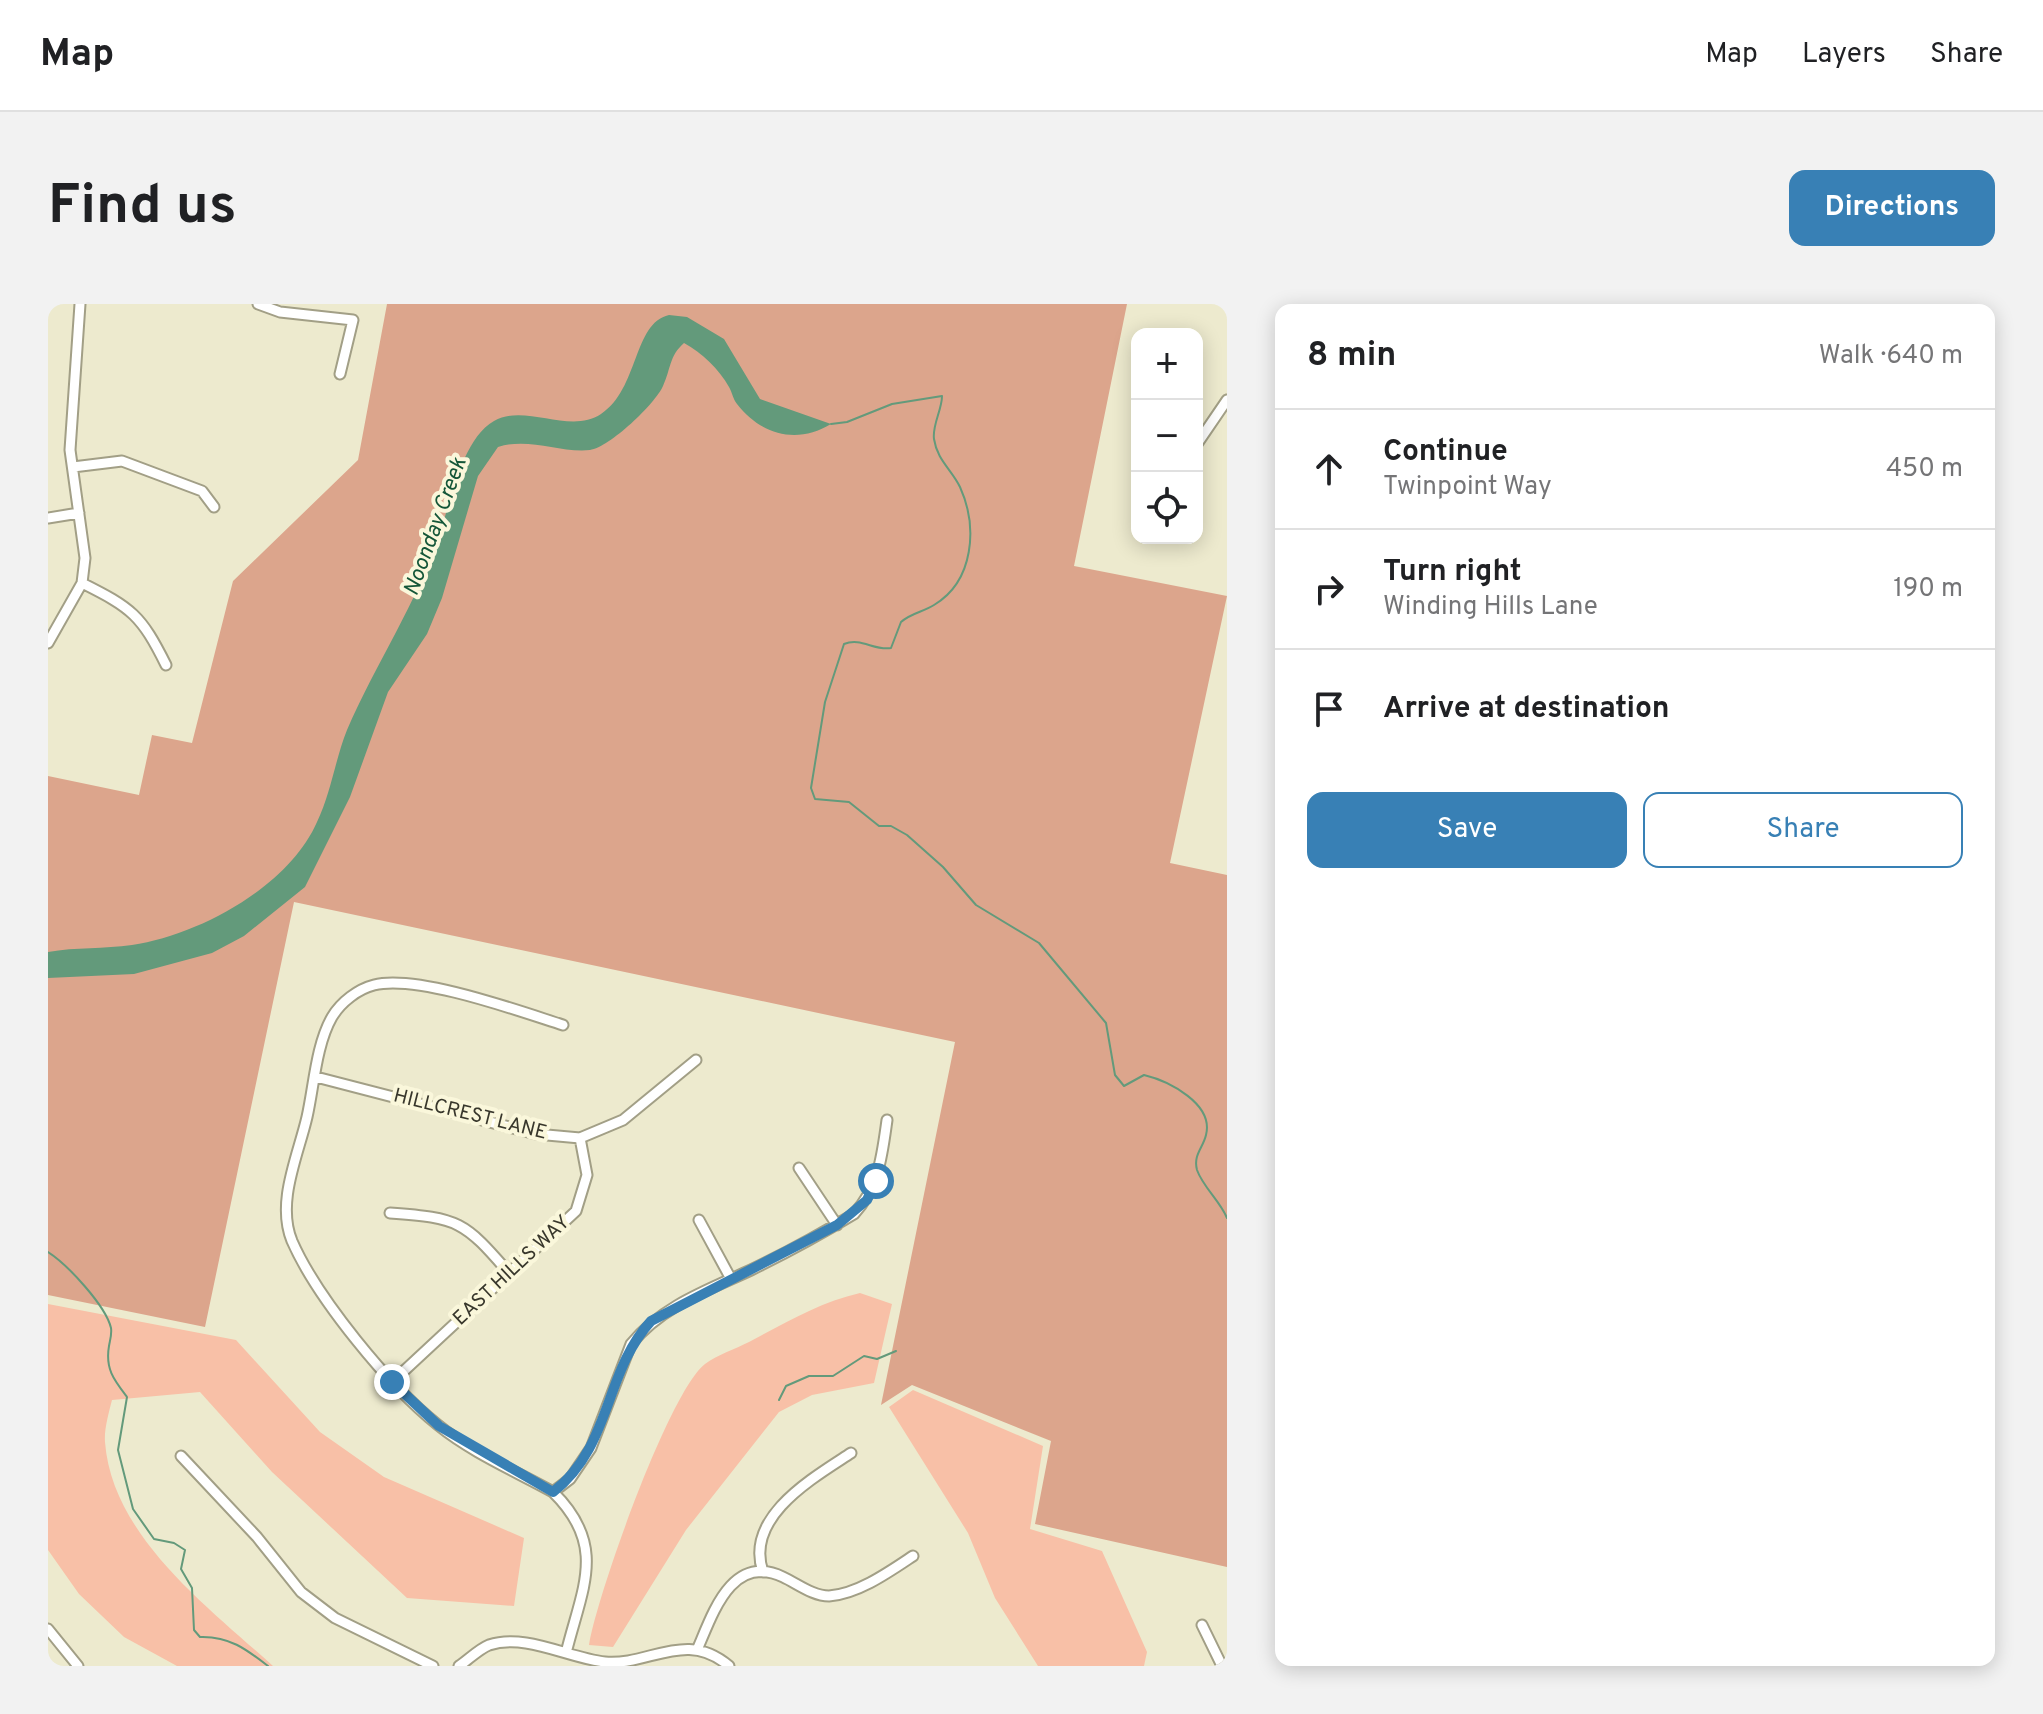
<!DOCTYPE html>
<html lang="en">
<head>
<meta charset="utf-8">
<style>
  body { margin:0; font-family:Overpass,sans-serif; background:#f2f2f2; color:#202124 }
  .controls { position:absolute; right:24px; top:24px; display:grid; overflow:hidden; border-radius:16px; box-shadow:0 4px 20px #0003 }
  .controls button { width:72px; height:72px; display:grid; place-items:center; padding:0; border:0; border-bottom:2px solid #e0e0e0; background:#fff; color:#202124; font:40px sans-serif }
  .stop { position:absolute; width:24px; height:24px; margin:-18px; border:6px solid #3880b5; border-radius:50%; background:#fff }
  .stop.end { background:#3880b5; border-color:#fff; box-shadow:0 2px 8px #0008 }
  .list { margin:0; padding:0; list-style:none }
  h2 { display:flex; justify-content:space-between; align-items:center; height:104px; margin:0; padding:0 32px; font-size:34px }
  h2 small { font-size:26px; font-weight:400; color:#757577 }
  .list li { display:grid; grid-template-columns:52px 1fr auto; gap:24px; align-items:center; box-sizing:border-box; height:120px; padding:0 32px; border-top:2px solid #e0e0e0 }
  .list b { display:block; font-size:30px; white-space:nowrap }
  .list p { margin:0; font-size:26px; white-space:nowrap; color:#757577 }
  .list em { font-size:26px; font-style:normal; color:#757577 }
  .actions { display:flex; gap:16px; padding:24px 32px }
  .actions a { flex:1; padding:18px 0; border:2px solid #3880b5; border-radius:16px; text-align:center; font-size:28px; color:#3880b5 }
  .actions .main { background:#3880b5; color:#fff }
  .icon { flex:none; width:44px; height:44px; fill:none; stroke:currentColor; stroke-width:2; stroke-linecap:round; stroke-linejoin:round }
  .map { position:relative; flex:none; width:1179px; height:1362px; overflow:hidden; border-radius:16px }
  header { display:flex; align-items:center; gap:48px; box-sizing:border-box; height:112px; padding:0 40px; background:#fff; border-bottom:2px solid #e0e0e0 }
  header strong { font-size:38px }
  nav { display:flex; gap:44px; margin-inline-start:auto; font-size:28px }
  .intro { display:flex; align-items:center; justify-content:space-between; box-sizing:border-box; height:192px; padding:0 48px }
  h1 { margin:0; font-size:56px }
  .button { padding:20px 36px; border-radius:16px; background:#3880b5; color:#fff; font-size:28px; font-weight:700 }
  main { display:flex; gap:48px; padding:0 48px }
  aside { flex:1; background:#fff; border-radius:16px; box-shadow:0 4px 20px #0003 }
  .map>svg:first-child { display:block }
  .green { fill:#f8c0a7 }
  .forest { fill:#dca58c }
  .water { fill:#639a7b }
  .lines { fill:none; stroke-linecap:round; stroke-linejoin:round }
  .stream { stroke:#639a7b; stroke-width:2 }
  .minor-casing { stroke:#a29f86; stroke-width:13 }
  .minor { stroke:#fff; stroke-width:9 }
  .route { stroke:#3880b5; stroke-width:10 }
  .labels { text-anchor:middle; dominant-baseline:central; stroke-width:8; stroke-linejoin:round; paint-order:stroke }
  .street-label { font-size:20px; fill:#38372c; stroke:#faf7db }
  .water-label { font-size:22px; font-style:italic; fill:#145638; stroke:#faf7db }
</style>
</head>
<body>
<header>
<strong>Map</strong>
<nav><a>Map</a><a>Layers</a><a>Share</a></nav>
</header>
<div class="intro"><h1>Find us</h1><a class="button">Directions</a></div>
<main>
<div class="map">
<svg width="1179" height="1362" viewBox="0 0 1179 1362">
  <rect width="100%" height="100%" fill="#edeace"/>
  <!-- green -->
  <path class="green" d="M 812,989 L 844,1000 L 826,1079 L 764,1091 L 731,1108 L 638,1226 L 565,1343 L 541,1341 C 549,1291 621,1088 657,1060 C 669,1051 687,1045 701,1038 C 737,1019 772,998 812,989 Z
    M 0,1000 L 188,1036 L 272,1128 L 336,1173 L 476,1234 L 466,1302 L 359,1294 L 224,1168 L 152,1088 L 64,1096 C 61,1108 56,1125 57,1138 C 64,1232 160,1303 225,1362 L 129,1362 L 76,1333 L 31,1290 L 0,1246 Z
    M 865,1086 L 995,1142 L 982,1225 L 1054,1247 L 1099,1348 L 1096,1362 L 990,1362 L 947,1294 L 920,1229 L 841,1103 Z"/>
  <!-- forest -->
  <path class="forest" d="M 339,0 L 1079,0 L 1026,262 L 1179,292 L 1122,559 L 1179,571 L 1179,1263 L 987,1220 L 1003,1137 L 864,1081 L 833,1101 L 907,738 L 246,598 L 157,1023 L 0,991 L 0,472 L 91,491 L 104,431 L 144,439 L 185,277 L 310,156 Z"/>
  <!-- water -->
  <path class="water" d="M 621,11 L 639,13 L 676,35 L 712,95 L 783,120 C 750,140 714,132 689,100 C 685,95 684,88 681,83 C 671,65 654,49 636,39 C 621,52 623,65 615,82 C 607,100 562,143 542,146 C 511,149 481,133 450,143 L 430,172 L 394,294 L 379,330 L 340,388 L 302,493 L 257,583 L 196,632 L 164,649 L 86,670 L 0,674 L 0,648 C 28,643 56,645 84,641 C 152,631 241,582 269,518 C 283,489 287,456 299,426 C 328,359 369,299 392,229 C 402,199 414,135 446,117 C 477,99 522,131 553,110 C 591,85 585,19 621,11 Z"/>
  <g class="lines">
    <!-- stream -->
    <path class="stream" d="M 783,120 L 799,118 L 844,100 L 894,92 C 894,106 884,121 886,135 C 889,156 904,166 912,183 C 930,223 926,277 886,301 C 875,308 863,309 853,318 L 843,344 C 826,347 813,333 796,340 L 777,398 L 763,484 L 767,495 L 801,498 L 831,522 L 843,522 L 859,531 L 895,563 L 928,601 L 991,639 L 1058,719 L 1067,771 L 1076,782 L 1096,771 C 1121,777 1166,800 1158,831 C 1155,844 1145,851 1149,866 C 1155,883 1172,897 1179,914
      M 0,948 C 19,960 58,1002 63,1024 C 64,1030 62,1036 61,1042 C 57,1065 66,1076 79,1093 L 70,1146 L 85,1205 L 106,1235 L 126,1239 L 137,1246 L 133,1265 L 144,1284 L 146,1326 L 152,1333 C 181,1332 198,1345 220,1362
      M 731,1096 L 738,1082 L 761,1072 L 785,1072 L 816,1052 L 829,1055 L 848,1047"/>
    <!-- minor casing -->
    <g class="minor-casing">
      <path id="minor" d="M 210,0 L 232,8 L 305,16 L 292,70
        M 1149,140 L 1179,96
        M 25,163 L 74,157 L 154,187 L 166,203
        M 0,214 L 31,209
        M 34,279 C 84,304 93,311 118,361
        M 0,339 L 34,279 L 37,254 L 22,146 L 32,0
        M 515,721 C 471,707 369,670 326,681 C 310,685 293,698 284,713 C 268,741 266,782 259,813 C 250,852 228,898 244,937 C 269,994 341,1082 390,1121 C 423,1148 467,1167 505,1188 C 560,1242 534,1284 518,1349
        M 268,773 L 488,830 L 532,834 L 575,816 L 648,756
        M 751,864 L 789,921
        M 342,909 C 411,914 416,917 461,969
        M 651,916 L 683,975
        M 344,1078 L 528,907 L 539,871 L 532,834
        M 133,1152 L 209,1233 L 253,1288 L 287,1314 L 385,1362
        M 505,1188 L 522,1175 L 543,1144 L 583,1040 C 614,1002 660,986 703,966 C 738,949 773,930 806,910 C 831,883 834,852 839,816
        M 715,1268 C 696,1213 765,1174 803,1149
        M 1154,1321 L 1174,1362
        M 0,1325 L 30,1362
        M 649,1346 C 664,1312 683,1248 735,1273 C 750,1280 765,1292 781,1292 C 810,1290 841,1268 865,1252
        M 411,1362 C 420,1356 431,1345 441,1341 C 478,1329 520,1354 557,1358 C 601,1362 638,1325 681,1362"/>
    </g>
    <!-- minor -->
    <use href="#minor" class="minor"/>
  </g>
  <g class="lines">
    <!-- route -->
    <path class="route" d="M 344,1078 L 391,1122 L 505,1188 C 564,1142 556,1068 603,1017 L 789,921 L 819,896 L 828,877"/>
  </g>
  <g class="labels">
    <!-- street labels -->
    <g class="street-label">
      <text transform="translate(422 811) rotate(14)">HILLCREST LANE</text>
      <text transform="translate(464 967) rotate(-43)">EAST HILLS WAY</text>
    </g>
    <!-- water labels -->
    <g class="water-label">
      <text transform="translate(388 223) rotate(-70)">Noonday Creek</text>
    </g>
  </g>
</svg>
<div class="controls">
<button>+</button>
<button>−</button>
<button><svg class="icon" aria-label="locate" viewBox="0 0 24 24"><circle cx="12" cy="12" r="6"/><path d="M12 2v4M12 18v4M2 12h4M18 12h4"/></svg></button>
</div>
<div class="stop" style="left:828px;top:877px"></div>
<div class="stop end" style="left:344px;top:1078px"></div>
</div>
<aside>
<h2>8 min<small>Walk · 640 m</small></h2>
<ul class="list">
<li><svg class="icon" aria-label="ahead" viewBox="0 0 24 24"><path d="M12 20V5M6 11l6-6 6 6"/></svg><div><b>Continue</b><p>Twinpoint Way</p></div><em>450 m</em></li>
<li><svg class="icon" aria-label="right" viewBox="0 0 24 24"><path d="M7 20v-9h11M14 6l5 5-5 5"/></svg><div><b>Turn right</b><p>Winding Hills Lane</p></div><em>190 m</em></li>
<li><svg class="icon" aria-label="arrive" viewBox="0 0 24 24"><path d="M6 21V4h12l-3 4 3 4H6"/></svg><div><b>Arrive at destination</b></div></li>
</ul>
<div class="actions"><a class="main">Save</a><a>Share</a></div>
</aside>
</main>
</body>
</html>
